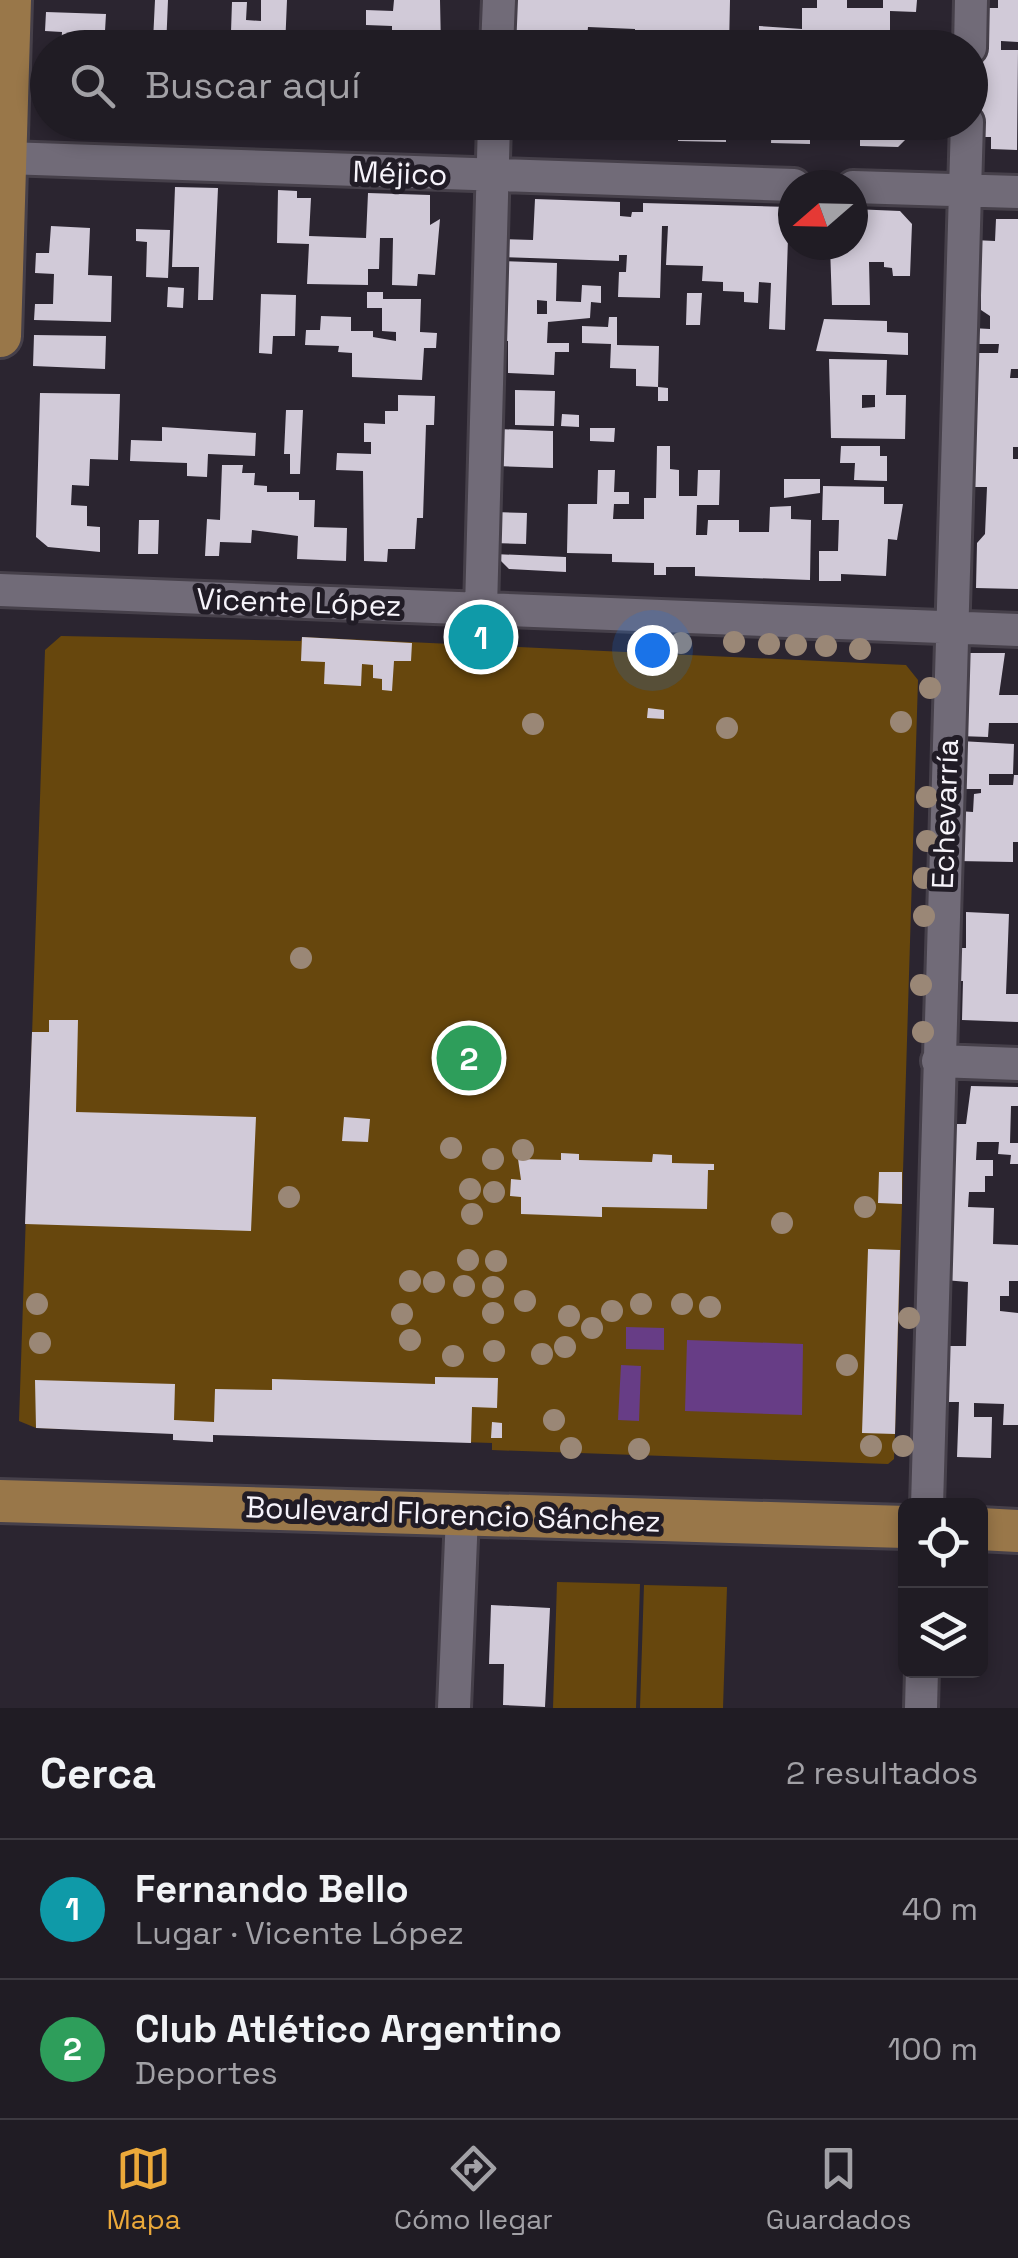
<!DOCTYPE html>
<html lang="es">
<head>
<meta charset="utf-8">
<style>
  body { margin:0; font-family:"Space Grotesk",sans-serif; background:#2d2931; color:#f1f3f6 }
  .controls { position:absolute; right:30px; bottom:30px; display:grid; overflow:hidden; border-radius:15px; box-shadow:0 5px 15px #0003 }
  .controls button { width:90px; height:90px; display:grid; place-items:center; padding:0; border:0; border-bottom:2px solid #3d3a41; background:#201c24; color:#f1f3f6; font:50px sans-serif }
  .compass { position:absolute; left:778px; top:170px; width:90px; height:90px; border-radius:50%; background:#201c24; box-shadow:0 5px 15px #0003; rotate:250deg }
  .you { position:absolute; left:652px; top:650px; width:35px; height:35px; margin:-25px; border:8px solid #fff; border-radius:50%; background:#1a73e8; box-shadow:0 0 0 15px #1a73e833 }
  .badge { display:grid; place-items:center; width:65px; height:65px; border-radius:50%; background:#eba93a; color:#fff; font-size:32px; font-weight:700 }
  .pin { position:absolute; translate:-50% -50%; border:5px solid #fff; box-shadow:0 2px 10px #0006 }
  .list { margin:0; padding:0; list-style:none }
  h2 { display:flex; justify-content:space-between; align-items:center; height:130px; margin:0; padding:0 40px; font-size:42px }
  h2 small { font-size:32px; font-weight:400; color:#a2a1a6 }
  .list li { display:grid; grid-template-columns:65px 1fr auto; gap:30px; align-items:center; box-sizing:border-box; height:140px; padding:0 40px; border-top:2px solid #3d3a41 }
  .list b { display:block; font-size:38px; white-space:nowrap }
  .list p { margin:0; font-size:32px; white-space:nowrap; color:#a2a1a6 }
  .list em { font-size:32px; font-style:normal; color:#a2a1a6 }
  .icon { flex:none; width:55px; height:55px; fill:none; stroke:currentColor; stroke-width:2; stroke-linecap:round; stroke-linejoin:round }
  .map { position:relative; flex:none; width:1018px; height:1708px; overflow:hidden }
  .search { position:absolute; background:#201c24; box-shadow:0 5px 15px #0003; left:30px; right:30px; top:30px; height:110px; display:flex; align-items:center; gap:25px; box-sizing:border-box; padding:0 35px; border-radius:55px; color:#a2a1a6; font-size:38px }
  .sheet { height:410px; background:#201c24 }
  nav { display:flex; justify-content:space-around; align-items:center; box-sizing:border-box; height:140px; border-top:2px solid #3d3a41; background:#201c24; font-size:28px; color:#a2a1a6 }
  nav a { display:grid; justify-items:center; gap:5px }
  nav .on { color:#eba93a }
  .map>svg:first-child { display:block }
  .green { fill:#67470d }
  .water { fill:#673d86 }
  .building { fill:#d1cad8; fill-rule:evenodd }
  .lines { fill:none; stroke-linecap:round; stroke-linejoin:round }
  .minor-casing { stroke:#46404a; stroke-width:38 }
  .major-casing { stroke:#46404a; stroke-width:48 }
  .minor { stroke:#716b78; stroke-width:32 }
  .major { stroke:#997749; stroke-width:42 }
  .tree { fill:#9a8776 }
  .labels { text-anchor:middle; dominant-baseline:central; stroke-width:10; stroke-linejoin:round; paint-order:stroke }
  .street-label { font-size:30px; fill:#f6f3fa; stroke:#211c26 }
</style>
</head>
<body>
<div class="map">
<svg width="1018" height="1708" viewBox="0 0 1018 1708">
  <rect width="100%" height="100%" fill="#2b2530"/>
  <!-- green -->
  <path class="green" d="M 61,636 L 301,641 L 302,637 L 906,665 L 918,680 L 895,1434 L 894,1459 L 888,1464 L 492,1450 L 492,1443 L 36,1428 L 19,1421 L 45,650 Z
    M 557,1582 L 640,1584 L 636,1708 L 553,1708 Z
    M 644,1585 L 727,1587 L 723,1708 L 640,1708 Z"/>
  <!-- water -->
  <path class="water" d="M 626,1327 L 664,1328 L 664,1350 L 626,1349 Z
    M 687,1340 L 803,1344 L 802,1415 L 685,1411 Z
    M 621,1365 L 641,1366 L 639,1421 L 618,1420 Z"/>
  <!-- building -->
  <path class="building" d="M 155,0 L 168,0 L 166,48 L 140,48 L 141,41 L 153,41 Z
    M 261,0 L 287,0 L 285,48 L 260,48 L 260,38 L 231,32 L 232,2 L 247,2 L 246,20 L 261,21 Z
    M 394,0 L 440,0 L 441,48 L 392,48 L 392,26 L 366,25 L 366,10 L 393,11 Z
    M 510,0 L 730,0 L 729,48 L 681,48 L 681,41 L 635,40 L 635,29 L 588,27 L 586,48 L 509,48 Z
    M 817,0 L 847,0 L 847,8 L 883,8 L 883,0 L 917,0 L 916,12 L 890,11 L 890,31 L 916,32 L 915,48 L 759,48 L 759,26 L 802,29 L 802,8 L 817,8 Z
    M 998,0 L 1018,0 L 1018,42 L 1001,41 L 1001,50 L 1018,50 L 1017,150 L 991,149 L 991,137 L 978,137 L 976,75 L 981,75 L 984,8 L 998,8 Z
    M 46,12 L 106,14 L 104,48 L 61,48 L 62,32 L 45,31 Z
    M 199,31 L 215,31 L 215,48 L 179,48 L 180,40 L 199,40 Z
    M 288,122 L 335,122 L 335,128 L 288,127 Z
    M 679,122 L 726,122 L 726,142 L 678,141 Z
    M 772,122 L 834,122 L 834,127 L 810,127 L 810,144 L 771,143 Z
    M 860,122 L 913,122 L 912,133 L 898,147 L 860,146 Z
    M 175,187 L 218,188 L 213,300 L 198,300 L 199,267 L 172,267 Z
    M 278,190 L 297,191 L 297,198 L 311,198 L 309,236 L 366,238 L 368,193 L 430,195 L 430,225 L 440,219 L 435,275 L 418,274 L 417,286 L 392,285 L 393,238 L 380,238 L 379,269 L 368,269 L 368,285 L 307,284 L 309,244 L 277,243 Z
    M 535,199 L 620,202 L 620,216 L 631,217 L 632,212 L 643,212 L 643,203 L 789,207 L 785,330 L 769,329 L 771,283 L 759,282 L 758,303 L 744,302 L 744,292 L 723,291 L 723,282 L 702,281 L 703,266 L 666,265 L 668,226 L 662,226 L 660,298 L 618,297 L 619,272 L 626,272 L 627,255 L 619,255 L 619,261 L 504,257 L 504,239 L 533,240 Z
    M 853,209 L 900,211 L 912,224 L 910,276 L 893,276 L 892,268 L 884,267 L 884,262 L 869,262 L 870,305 L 832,305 L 830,246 L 853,245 Z
    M 996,219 L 1018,219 L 1018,369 L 1011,369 L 1010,378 L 1018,378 L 1018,447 L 1013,447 L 1013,459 L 1018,459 L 1018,589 L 976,588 L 977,543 L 985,534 L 987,487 L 968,487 L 970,429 L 976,429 L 977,407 L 970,407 L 972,353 L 998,353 L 999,344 L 972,344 L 972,328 L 990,329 L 990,316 L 981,310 L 981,293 L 973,293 L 974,240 L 995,241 Z
    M 51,226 L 90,228 L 88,275 L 112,276 L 111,322 L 34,320 L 35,304 L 53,304 L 54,274 L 35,273 L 36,253 L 49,253 Z
    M 136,229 L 170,230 L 168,278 L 146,277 L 147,242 L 136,241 Z
    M 503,261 L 557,263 L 556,301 L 581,302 L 582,285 L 601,286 L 601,303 L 591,302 L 590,318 L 548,322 L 547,343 L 569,343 L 569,352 L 555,352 L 554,375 L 508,373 L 508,341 L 500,341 ZM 537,300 L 547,301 L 547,314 L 537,314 Z
    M 168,287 L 184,288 L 183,308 L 167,307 Z
    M 367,292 L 383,292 L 383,299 L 421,299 L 420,332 L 437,333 L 436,348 L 424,348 L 422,380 L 352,377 L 352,353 L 338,352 L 339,346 L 305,345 L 306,330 L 320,330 L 321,316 L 351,317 L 351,331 L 373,331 L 373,337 L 396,341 L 396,332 L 382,331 L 382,308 L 367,308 Z
    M 687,293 L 702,293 L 700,325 L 686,325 Z
    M 261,294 L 296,295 L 295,336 L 273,336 L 272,354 L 259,353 Z
    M 609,317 L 617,317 L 617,345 L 659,346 L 658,387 L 668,388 L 668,401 L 658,401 L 658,387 L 636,386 L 636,369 L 610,368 L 611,344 L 582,343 L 582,326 L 608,327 Z
    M 824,319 L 887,321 L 887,332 L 908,333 L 908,355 L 816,351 Z
    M 34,335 L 106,336 L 105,369 L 33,366 Z
    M 829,359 L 887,360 L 886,395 L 906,395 L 905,439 L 831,438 ZM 862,395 L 875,395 L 875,407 L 862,408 Z
    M 515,390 L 555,391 L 554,426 L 515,425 Z
    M 40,393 L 120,394 L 118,460 L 90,459 L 89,486 L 72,485 L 71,505 L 87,506 L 87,526 L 100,527 L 100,552 L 48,547 L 36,537 Z
    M 398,395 L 435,396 L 434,425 L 426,425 L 423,518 L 417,518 L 415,549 L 388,549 L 387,562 L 364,561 L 363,471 L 336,470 L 337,453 L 371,454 L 371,442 L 364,442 L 364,423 L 385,424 L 385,411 L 398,411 Z
    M 286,410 L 303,410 L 300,474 L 290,474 L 290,454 L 284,454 Z
    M 562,414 L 579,415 L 579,427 L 561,426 Z
    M 162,427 L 256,433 L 255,456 L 208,454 L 207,477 L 187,476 L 187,463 L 130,461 L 131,440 L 162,441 Z
    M 590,428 L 615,428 L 614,442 L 590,441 Z
    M 498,429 L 553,431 L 553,468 L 497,466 Z
    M 657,446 L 670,446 L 670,469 L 679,470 L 679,496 L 697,496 L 698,470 L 720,470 L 719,505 L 697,505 L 696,535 L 707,535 L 708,520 L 739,520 L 739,532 L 769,532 L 770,507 L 791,506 L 791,519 L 811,520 L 810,580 L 695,576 L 695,567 L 666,567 L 666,575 L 654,575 L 654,563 L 612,562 L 612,554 L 567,553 L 568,504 L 597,504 L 598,470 L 615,470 L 614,492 L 629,492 L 629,504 L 614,504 L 613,519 L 644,519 L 644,498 L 656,498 Z
    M 841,446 L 880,446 L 880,456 L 887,456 L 887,481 L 854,480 L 855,463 L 840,463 Z
    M 222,465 L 243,465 L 242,473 L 255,473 L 254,485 L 267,486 L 267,492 L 299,492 L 299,500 L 315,500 L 314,527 L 347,528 L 346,561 L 297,559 L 298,536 L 252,530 L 251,543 L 220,542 L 219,556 L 205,556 L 207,519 L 220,520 Z
    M 784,479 L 820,479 L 820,493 L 784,498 Z
    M 823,486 L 884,487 L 884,504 L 903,504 L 897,540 L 888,539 L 886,576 L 841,574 L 841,581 L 819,581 L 819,551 L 838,551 L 839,520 L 822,520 Z
    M 495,512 L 527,513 L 526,544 L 493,543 Z
    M 139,520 L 159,520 L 158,554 L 138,554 Z
    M 494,554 L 566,557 L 566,572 L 509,569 Z
    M 302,637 L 412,643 L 411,661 L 394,661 L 392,691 L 382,690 L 382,679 L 373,678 L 373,665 L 362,664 L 361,686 L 324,684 L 325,662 L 301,661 Z
    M 969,653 L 1005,653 L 999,695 L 1018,695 L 1018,723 L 989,723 L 988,737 L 959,736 L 961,663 Z
    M 648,708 L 664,710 L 664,719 L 647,718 Z
    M 960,741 L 1014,744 L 1013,774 L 989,774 L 989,785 L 1013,785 L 1014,775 L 1018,775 L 1018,842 L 1013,842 L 1013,862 L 957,861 L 958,811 L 973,812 L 974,794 L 981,793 L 981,789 L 958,789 Z
    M 966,912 L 1009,914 L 1006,994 L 1018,994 L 1018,1022 L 962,1020 L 963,981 L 953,981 L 954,948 L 966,948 Z
    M 49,1020 L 78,1020 L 76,1112 L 256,1117 L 251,1231 L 25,1224 L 32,1032 L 49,1032 Z
    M 971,1086 L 1018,1087 L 1018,1106 L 1011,1106 L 1010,1143 L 1018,1143 L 1018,1164 L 1010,1164 L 1011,1155 L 998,1154 L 999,1142 L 977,1142 L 976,1160 L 993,1160 L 993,1176 L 985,1176 L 985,1192 L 969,1192 L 968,1207 L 994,1208 L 993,1244 L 1018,1245 L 1018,1281 L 1009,1281 L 1009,1296 L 1000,1296 L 1000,1311 L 1018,1313 L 1018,1425 L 1003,1425 L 1004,1404 L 974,1403 L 974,1417 L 992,1417 L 991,1458 L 957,1457 L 959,1402 L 941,1402 L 942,1346 L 966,1346 L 968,1282 L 944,1280 L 948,1124 L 966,1124 Z
    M 344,1117 L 370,1119 L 368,1142 L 342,1141 Z
    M 561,1153 L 579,1154 L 579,1160 L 652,1162 L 653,1154 L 672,1155 L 672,1163 L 714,1164 L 714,1170 L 708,1170 L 707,1209 L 602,1207 L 602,1217 L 521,1214 L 521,1197 L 510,1196 L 511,1179 L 521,1180 L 518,1159 L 561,1160 Z
    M 879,1172 L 902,1172 L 902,1204 L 878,1203 Z
    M 868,1249 L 900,1250 L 895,1434 L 862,1433 Z
    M 435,1377 L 498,1378 L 497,1408 L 472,1407 L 471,1443 L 213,1435 L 213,1442 L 173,1440 L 173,1434 L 36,1428 L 35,1380 L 175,1384 L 174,1420 L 214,1422 L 215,1389 L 272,1390 L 272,1379 L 435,1384 Z
    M 492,1422 L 502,1423 L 502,1438 L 491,1438 Z
    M 491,1605 L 550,1608 L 545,1707 L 503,1705 L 504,1664 L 489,1664 Z"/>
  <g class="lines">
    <!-- minor casing -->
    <g class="minor-casing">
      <path id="minor" d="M 497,48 L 499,0
        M 970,48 L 971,0
        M 6,158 L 794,185
        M 853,187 L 1018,192
        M 0,590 L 1018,630
        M 481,609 L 494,122
        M 938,1061 L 1018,1064
        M 927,1506 L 967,122
        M 454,1708 L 462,1515
        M 921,1708 L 922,1670"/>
    </g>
    <!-- major casing -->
    <g class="major-casing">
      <path id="major" d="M 0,336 L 10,0
        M 0,1501 L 906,1527
        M 980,1529 L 1018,1531"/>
    </g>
    <!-- minor -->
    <use href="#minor" class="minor"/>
    <!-- major -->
    <use href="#major" class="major"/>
  </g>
  <!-- trees -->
  <g class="tree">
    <circle cx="734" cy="642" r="11"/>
    <circle cx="681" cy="643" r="11"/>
    <circle cx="769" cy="644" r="11"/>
    <circle cx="796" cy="645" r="11"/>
    <circle cx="826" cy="646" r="11"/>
    <circle cx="860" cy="649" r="11"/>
    <circle cx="930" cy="688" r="11"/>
    <circle cx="901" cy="722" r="11"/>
    <circle cx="533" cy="724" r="11"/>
    <circle cx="727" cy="728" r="11"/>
    <circle cx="927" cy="797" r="11"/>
    <circle cx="927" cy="841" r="11"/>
    <circle cx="924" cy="878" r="11"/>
    <circle cx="924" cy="916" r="11"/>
    <circle cx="301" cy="958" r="11"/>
    <circle cx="921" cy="985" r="11"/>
    <circle cx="923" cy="1032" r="11"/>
    <circle cx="451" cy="1148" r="11"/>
    <circle cx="523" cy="1150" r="11"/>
    <circle cx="493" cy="1159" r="11"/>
    <circle cx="470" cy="1189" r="11"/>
    <circle cx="494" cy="1192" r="11"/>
    <circle cx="289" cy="1197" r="11"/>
    <circle cx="865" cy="1207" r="11"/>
    <circle cx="472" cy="1214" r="11"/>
    <circle cx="782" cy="1223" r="11"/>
    <circle cx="468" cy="1260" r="11"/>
    <circle cx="496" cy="1261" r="11"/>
    <circle cx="410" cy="1281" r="11"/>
    <circle cx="434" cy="1282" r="11"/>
    <circle cx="464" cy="1286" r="11"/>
    <circle cx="493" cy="1287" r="11"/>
    <circle cx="525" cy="1301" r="11"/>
    <circle cx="37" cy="1304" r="11"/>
    <circle cx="641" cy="1304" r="11"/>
    <circle cx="682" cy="1304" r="11"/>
    <circle cx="710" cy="1307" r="11"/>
    <circle cx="612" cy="1311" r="11"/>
    <circle cx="493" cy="1313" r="11"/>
    <circle cx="402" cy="1314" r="11"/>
    <circle cx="569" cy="1316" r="11"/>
    <circle cx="909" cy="1318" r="11"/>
    <circle cx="592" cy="1328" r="11"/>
    <circle cx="410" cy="1340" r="11"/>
    <circle cx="40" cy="1343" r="11"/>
    <circle cx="565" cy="1347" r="11"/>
    <circle cx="494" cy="1351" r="11"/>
    <circle cx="542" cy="1354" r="11"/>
    <circle cx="453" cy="1356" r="11"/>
    <circle cx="847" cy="1365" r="11"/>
    <circle cx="554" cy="1420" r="11"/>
    <circle cx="871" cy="1446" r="11"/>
    <circle cx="903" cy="1446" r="11"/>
    <circle cx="571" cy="1448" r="11"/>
    <circle cx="639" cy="1449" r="11"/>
  </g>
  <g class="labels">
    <!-- street labels -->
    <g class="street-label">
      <text transform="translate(400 173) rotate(2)">Méjico</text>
      <text transform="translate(299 602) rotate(2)">Vicente López</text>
      <text transform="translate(945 814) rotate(-88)">Echevarría</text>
      <text transform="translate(453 1514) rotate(2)">Boulevard Florencio Sánchez</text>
    </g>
  </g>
</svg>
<div class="controls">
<button><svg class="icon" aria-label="locate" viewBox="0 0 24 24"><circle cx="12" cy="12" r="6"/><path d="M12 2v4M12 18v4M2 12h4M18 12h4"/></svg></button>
<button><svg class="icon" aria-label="layers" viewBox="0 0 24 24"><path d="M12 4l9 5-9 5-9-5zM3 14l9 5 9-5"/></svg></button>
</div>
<svg class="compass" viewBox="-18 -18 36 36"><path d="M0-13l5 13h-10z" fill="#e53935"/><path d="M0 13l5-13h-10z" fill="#a2a1a6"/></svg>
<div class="you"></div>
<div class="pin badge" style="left:481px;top:637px;background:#0f9aa8">1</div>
<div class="pin badge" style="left:469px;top:1058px;background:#2e9e5b">2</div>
<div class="search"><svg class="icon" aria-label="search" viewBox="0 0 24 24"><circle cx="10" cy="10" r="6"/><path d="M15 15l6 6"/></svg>Buscar aquí</div>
</div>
<section class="sheet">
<h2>Cerca<small>2 resultados</small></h2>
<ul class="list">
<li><span class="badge" style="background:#0f9aa8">1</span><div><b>Fernando Bello</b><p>Lugar · Vicente López</p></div><em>40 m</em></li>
<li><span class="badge" style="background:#2e9e5b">2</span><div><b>Club Atlético Argentino</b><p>Deportes</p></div><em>100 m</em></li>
</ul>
</section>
<nav>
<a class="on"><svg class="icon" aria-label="map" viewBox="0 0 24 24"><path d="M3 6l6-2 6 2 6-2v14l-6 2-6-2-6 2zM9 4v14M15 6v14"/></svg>Mapa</a>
<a><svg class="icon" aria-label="directions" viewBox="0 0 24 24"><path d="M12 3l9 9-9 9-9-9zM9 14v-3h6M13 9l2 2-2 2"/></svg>Cómo llegar</a>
<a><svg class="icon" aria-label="saved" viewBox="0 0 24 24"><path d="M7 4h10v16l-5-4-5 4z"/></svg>Guardados</a>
</nav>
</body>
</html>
